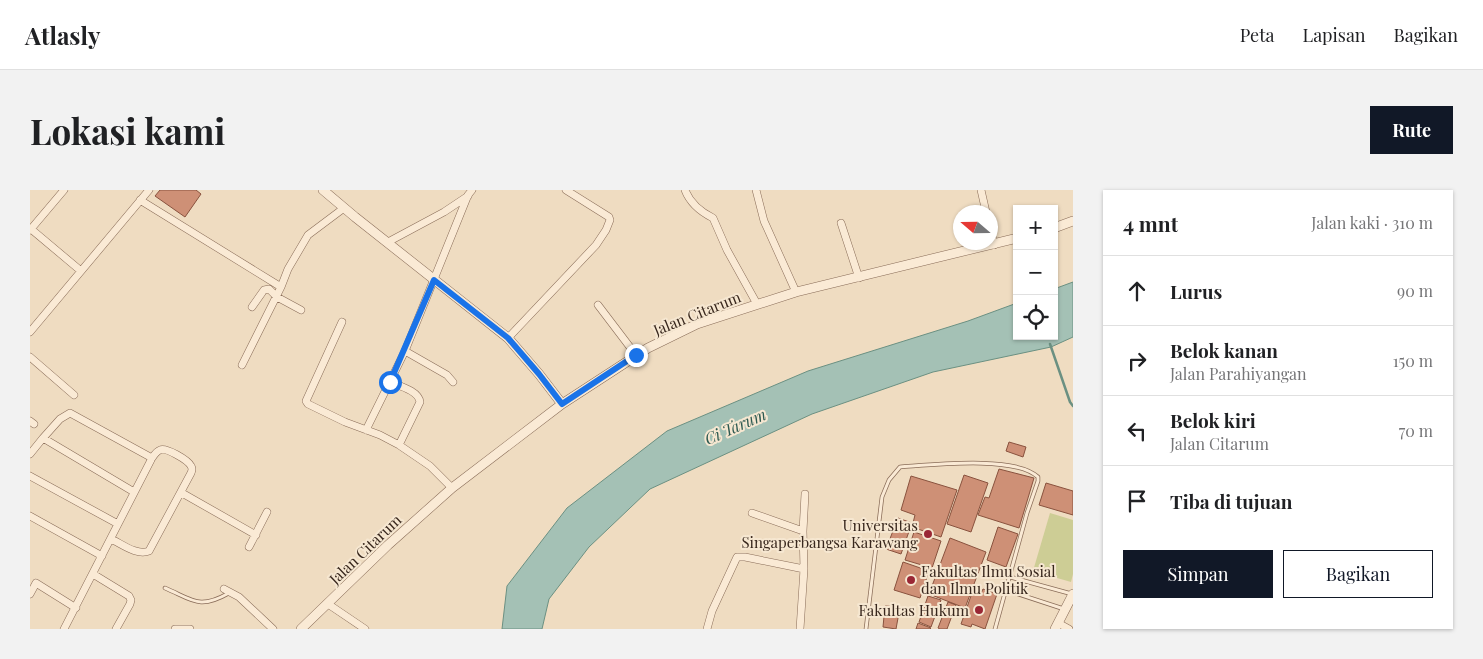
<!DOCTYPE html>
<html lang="id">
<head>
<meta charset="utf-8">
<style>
  body { margin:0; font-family:"Playfair Display",serif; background:#f2f2f2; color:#202124 }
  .controls { position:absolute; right:15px; top:15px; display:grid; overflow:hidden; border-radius:0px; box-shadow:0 1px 4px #0004 }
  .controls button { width:45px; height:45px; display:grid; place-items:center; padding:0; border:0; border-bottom:1px solid #e0e0e0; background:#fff; color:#202124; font:25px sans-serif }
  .compass { position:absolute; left:923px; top:15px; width:45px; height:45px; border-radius:50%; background:#fff; box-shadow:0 1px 4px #0004; rotate:290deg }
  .stop { position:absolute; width:15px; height:15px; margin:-11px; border:4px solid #1a73e8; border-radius:50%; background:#fff }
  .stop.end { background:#1a73e8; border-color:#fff; box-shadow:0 1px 5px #0008 }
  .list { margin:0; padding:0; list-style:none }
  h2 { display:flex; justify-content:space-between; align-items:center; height:65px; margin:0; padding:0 20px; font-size:21px }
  h2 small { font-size:16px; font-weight:400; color:#757577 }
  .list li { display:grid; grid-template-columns:32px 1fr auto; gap:15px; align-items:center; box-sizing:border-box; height:70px; padding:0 20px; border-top:1px solid #e0e0e0 }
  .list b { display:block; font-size:19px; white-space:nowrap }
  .list p { margin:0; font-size:16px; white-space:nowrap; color:#757577 }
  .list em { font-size:16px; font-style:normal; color:#757577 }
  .actions { display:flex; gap:10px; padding:15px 20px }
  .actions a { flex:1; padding:11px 0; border:1px solid #111827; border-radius:0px; text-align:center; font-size:18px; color:#111827 }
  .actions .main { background:#111827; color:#fff }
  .icon { flex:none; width:28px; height:28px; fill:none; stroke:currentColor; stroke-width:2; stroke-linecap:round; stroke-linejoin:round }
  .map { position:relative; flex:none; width:1043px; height:439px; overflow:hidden; border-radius:0px }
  header { display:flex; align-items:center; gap:30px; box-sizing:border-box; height:70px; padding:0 25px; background:#fff; border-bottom:1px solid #e0e0e0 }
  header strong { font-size:24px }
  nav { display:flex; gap:28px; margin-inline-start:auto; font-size:18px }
  .intro { display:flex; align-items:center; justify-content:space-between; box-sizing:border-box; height:120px; padding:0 30px }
  h1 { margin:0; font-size:35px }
  .button { padding:12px 22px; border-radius:0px; background:#111827; color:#fff; font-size:18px; font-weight:700 }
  main { display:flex; gap:30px; padding:0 30px }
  aside { flex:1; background:#fff; border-radius:0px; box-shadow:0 1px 4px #0004 }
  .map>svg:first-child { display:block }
  .green { fill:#cdcd95 }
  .water { fill:#a4c1b5; stroke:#6b9082 }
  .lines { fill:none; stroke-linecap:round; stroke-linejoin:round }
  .stream { stroke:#6b9082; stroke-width:2.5 }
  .building { fill:#ce9076; stroke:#89523e }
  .service-casing { stroke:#896c58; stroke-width:4.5 }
  .minor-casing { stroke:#896c58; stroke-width:8 }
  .tertiary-casing { stroke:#896c58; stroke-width:10 }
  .service { stroke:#faead5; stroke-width:3 }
  .minor { stroke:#faead5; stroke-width:7 }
  .tertiary { stroke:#faead5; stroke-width:9 }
  .route { stroke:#1a73e8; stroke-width:6 }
  .poi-dot { fill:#9a2735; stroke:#f6e7d1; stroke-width:2 }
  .labels { text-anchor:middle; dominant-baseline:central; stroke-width:4; stroke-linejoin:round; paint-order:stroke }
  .street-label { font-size:15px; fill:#38271d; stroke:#f6e7d1 }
  .poi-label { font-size:15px; fill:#38271d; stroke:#f6e7d1; text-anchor:end }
  .water-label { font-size:16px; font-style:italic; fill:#2c5950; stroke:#f6e7d1 }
</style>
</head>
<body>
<header>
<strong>Atlasly</strong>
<nav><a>Peta</a><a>Lapisan</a><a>Bagikan</a></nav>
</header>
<div class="intro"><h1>Lokasi kami</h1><a class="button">Rute</a></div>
<main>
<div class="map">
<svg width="1043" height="439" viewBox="0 0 1043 439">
  <rect width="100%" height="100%" fill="#efdcc1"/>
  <!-- green -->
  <path class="green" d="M 1020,323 L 1043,330 L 1043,384 L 1041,392 L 1003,381 Z"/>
  <!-- water -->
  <path class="water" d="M 1043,92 L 1043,147 L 1021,157 L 903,182 L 782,224 L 620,299 L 559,357 L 519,409 L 512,439 L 472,439 L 477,396 L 537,318 L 637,241 L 778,181 L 938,131 L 987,113 L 987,146 L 1024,146 L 1024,99 Z"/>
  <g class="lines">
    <!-- stream -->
    <path class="stream" d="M 1020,154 L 1040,212 L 1043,216"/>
  </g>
  <!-- building -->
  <path class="building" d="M 130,0 L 166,0 L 171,4 L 155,27 L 125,6 Z
    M 979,252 L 996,257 L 993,267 L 976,261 Z
    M 969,279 L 1004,288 L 989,338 L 948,325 L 955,307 L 959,308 Z
    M 934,285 L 958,293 L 941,342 L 917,334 Z
    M 881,286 L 927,300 L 911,347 L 882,337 L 885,325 L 871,320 Z
    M 1016,293 L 1043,301 L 1043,325 L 1009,315 Z
    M 868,328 L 882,333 L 871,364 L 856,359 Z
    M 968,337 L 988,344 L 976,377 L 957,370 Z
    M 884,342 L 911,351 L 902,378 L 875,370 Z
    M 920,348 L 956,362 L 935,418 L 899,404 Z
    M 873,372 L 899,381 L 890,408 L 864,400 Z
    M 953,399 L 967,404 L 955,439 L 942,434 L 941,437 L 931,434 L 942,403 L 950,405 Z
    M 898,406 L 911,410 L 901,437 L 889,432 Z
    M 918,412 L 926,415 L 917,439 L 910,439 L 908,438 Z
    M 855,416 L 870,417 L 866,439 L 853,437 Z
    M 888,433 L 901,438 L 900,439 L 886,439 Z"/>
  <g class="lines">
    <!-- service casing -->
    <g class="service-casing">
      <path id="service" d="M 980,387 L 1042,404
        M 135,398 C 163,410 169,420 199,403
        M 976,400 L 1034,419
        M 836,439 L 852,307 L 859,290 L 870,277 C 900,275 985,265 1008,287 L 1008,291 L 997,323 L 965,439"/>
    </g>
    <!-- minor casing -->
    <g class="minor-casing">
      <path id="minor" d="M 655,0 C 660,13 671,22 683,28 L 697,60 L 727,114
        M 726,0 L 734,31 L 766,102
        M 951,0 L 956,22
        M 110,10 L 251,97 L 258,79 L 278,45 L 314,18
        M 811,33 L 829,88
        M 1,39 L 34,0
        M 0,40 L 1,39 L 51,81
        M 961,42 L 964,55
        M 358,52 L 414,22 L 438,6
        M 568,115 L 606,165
        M 222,117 L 234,100 L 239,99 L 247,107 L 271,120
        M 312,132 L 276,211 L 278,214 L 315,232 L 350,245 L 369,255 L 400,276 L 422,298
        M 0,142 L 119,0
        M 478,148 L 566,55 L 576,40 L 580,30 L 579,27 L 536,0
        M 375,161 L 417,185 L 423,192
        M 0,167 L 44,205
        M 212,175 L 251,97
        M 360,192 C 370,196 389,201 390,212 L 369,255
        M 0,231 L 4,234
        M 336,240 L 375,161 L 438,5 L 442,0
        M 13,248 L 30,229 L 40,223 L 122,268
        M 0,264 L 13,248 L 104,302
        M 0,286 L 88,334
        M 152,303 L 226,345
        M 722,323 L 773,341
        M 0,326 L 72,366
        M 219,357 L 237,322
        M 63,384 L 99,406 L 101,410 L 100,414 L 86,439
        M 194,399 L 209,407 L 243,439
        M 0,404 L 6,393 L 46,418
        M 298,414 L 335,439
        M 1028,433 L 1039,439
        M 34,439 L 122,268 C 124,265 127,261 130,260 C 136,257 158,270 161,276 C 163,279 162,280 161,283 L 119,361 C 107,366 92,354 81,349
        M 145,439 L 160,439
        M 677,439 L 682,421 L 707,367 L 715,367 L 774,379
        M 770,439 L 774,379 L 773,341 L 775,304"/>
    </g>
    <!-- tertiary casing -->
    <g class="tertiary-casing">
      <path id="tertiary" d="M 293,0 L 325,27 L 478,148 L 509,184 L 532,214
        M 1024,38 L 1043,31
        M 271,439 L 358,355 L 422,298 L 532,214 L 618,158 L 667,134 L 766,102 L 987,48
        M 1025,439 L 1043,404"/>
    </g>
    <!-- service -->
    <use href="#service" class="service"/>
    <!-- minor -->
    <use href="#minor" class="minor"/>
    <!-- tertiary -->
    <use href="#tertiary" class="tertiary"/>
  </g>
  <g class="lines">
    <!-- route -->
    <path class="route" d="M 360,192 L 404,90 L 478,148 L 509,184 L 532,214 L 606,165"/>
  </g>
  <!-- markers -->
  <g class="poi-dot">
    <circle cx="898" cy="344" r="5"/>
    <circle cx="881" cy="390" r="5"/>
    <circle cx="949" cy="420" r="5"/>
  </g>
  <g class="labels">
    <!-- street labels -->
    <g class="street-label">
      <text transform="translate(667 123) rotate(-22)">Jalan Citarum</text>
      <text transform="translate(335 359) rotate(-44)">Jalan Citarum</text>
    </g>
    <!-- poi labels -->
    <g class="poi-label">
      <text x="888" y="335">Universitas<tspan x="888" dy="17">Singaperbangsa Karawang</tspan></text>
      <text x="891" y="381" text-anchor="start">Fakultas Ilmu Sosial<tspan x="891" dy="17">dan Ilmu Politik</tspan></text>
      <text x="939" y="420">Fakultas Hukum</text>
    </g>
    <!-- water labels -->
    <g class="water-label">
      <text transform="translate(705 236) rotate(-24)">Ci Tarum</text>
    </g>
  </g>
</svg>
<div class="controls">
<button>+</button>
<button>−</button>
<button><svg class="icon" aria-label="locate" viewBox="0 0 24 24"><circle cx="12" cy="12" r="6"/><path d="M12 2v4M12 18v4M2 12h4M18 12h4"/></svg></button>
</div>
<svg class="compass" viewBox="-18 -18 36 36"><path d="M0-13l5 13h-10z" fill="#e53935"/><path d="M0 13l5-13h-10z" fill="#757577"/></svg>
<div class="stop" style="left:360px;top:192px"></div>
<div class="stop end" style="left:606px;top:165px"></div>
</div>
<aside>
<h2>4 mnt<small>Jalan kaki · 310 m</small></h2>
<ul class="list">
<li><svg class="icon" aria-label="ahead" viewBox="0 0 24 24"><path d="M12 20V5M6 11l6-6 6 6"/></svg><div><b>Lurus</b></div><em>90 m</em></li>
<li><svg class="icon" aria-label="right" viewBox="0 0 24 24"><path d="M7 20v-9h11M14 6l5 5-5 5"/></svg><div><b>Belok kanan</b><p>Jalan Parahiyangan</p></div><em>150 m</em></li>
<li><svg class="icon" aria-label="left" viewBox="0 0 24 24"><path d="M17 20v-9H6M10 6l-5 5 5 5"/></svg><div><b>Belok kiri</b><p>Jalan Citarum</p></div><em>70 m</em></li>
<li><svg class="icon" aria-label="arrive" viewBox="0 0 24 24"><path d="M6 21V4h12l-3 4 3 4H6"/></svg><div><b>Tiba di tujuan</b></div></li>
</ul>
<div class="actions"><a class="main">Simpan</a><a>Bagikan</a></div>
</aside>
</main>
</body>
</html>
